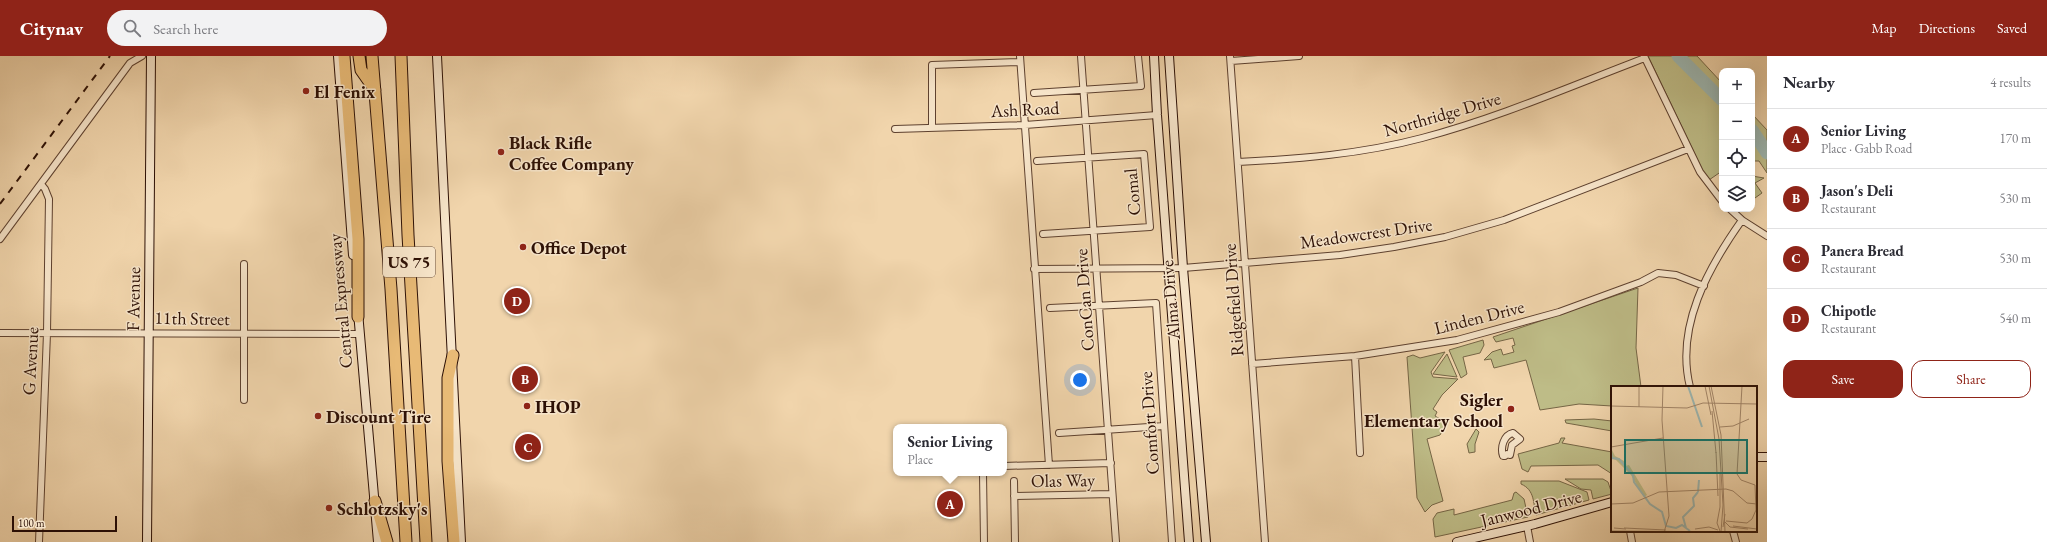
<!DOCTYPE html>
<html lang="en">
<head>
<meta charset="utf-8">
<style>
  body { margin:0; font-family:"EB Garamond",serif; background:#f2f2f3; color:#2b2b33 }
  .controls { position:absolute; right:12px; top:12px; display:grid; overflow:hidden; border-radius:8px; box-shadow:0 4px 16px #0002 }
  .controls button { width:36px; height:36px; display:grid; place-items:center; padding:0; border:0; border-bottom:1px solid #e1e1e2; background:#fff; color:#2b2b33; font:20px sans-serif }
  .scale { position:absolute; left:12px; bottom:10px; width:105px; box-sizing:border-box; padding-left:4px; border:2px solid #2d1005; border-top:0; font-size:11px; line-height:14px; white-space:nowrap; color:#2d1005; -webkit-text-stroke:3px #f6e4c9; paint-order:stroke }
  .you { position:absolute; left:1080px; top:324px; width:14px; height:14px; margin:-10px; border:3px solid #fff; border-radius:50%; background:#1a73e8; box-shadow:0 0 0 6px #1a73e833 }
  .badge { display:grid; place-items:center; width:26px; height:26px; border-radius:50%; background:#8f2418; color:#fff; font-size:13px; font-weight:700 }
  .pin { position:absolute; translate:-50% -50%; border:2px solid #fff; box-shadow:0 1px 4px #0006 }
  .popup { position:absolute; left:893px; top:368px; width:114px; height:52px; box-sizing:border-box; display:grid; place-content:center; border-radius:8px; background:#fff; filter:drop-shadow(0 1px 3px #0005); font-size:13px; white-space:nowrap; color:#7c7c81 }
  .popup b { font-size:15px; color:#2b2b33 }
  .popup::after { content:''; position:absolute; left:50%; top:100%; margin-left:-8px; border:8px solid transparent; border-top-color:#fff }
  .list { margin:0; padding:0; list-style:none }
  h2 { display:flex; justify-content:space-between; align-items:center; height:52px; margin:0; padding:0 16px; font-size:17px }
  h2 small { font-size:13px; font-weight:400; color:#7c7c81 }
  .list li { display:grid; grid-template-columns:26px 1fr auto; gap:12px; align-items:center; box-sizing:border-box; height:60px; padding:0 16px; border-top:1px solid #e1e1e2 }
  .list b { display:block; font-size:15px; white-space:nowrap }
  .list p { margin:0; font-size:13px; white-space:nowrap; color:#7c7c81 }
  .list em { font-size:13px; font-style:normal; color:#7c7c81 }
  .actions { display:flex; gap:8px; padding:12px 16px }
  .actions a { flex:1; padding:9px 0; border:1px solid #8f2418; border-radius:12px; text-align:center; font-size:14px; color:#8f2418 }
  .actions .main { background:#8f2418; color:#fff }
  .icon { flex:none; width:22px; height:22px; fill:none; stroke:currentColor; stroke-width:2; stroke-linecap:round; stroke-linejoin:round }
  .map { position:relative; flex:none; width:1767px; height:486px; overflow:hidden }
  header { display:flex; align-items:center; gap:24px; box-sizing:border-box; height:56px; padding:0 20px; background:#8f2418; color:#fff }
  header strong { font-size:19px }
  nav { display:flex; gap:22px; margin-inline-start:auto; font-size:14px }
  .search { width:280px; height:36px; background:#f2f2f3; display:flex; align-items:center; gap:10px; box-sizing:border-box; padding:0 14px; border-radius:22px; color:#7c7c81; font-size:15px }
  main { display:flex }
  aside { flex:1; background:#fff }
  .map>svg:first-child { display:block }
  .green { fill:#bebc87; stroke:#766646 }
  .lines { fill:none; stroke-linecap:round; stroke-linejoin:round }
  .river { stroke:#9cb7b2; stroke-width:13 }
  .street-casing { stroke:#5e412f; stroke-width:8 }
  .secondary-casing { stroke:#2d1005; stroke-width:10 }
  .highway-casing { stroke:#2d1005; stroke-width:13 }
  .street { stroke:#f6e4c9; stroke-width:6 }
  .secondary { stroke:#f6e4c9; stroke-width:8 }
  .highway { stroke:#e8ba76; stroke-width:11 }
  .rail { stroke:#2d1005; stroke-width:2; stroke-dasharray:7 7; stroke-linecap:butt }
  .poi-dot { fill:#8f2418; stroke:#f6e4c9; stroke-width:1.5 }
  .labels { text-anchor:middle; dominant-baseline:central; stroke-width:3; stroke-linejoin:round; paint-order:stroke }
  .shield { fill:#f6e4c9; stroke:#695040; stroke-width:1 }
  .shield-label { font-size:17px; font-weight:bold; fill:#2d1005 }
  .poi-label { font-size:18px; font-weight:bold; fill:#2d1005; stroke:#f6e4c9; text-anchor:start }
  .street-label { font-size:18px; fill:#2d1005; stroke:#f6e4c9 }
  .inset-river { fill:none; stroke:#9cb7b2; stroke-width:2 }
  .inset-road { fill:none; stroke:#a38669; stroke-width:1 }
  .view { fill:#0f766e; fill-opacity:0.15; stroke:#0f766e; stroke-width:2 }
  .inset-edge { fill:none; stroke:#2d1005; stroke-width:2 }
</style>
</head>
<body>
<header>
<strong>Citynav</strong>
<div class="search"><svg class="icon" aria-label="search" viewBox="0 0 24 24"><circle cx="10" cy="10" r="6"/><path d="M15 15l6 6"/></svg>Search here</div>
<nav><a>Map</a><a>Directions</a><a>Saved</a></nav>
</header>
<main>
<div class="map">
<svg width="1767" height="486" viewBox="0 0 1767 486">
  <rect width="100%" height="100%" fill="#f1d5ac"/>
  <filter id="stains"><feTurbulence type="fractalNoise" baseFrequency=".005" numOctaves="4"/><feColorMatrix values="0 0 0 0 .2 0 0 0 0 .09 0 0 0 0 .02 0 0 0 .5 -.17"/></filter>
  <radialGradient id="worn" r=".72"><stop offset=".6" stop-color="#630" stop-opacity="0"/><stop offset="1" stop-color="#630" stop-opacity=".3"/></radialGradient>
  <!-- green -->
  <path class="green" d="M 1648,0 L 1697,0 L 1722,27 L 1722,115 L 1709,124 L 1703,115 Z
    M 1752,58 L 1767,74 L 1767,117 L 1759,105 L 1752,105 Z
    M 1752,120 L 1764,122 L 1755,127 L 1762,137 L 1755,142 L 1752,138 Z
    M 1638,232 L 1636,292 L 1641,331 L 1612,331 L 1612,350 L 1579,348 L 1540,354 L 1526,304 L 1494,312 L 1491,303 L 1484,304 L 1492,296 L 1501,293 L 1503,299 L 1514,296 L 1512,290 L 1515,289 L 1513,282 L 1496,286 L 1493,281 Z
    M 1483,284 L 1484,289 L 1480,297 L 1463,301 L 1467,318 L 1461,322 L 1449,294 Z
    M 1445,296 L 1431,316 L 1433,321 L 1458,323 L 1442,339 L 1433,353 L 1437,356 L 1435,360 L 1447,367 L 1440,379 L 1427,383 L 1443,445 L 1432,449 L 1425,456 L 1417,442 L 1407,301 L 1413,299 L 1420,302 Z
    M 1447,298 L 1457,321 L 1433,318 Z
    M 1594,363 L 1612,365 L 1612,375 L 1566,367 L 1565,364 Z
    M 1476,373 L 1479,376 L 1475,388 L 1475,396 L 1469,397 L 1467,388 Z
    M 1561,382 L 1565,382 L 1562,387 L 1612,396 L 1612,418 L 1598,409 L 1531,410 L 1528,416 L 1522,413 L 1518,398 L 1559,387 Z
    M 1565,423 L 1603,423 L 1608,426 L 1612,438 L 1593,443 L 1591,434 L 1581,433 Z
    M 1521,425 L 1559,425 L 1587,436 L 1589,444 L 1536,459 C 1533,447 1535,434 1521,428 Z
    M 1516,436 L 1524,443 L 1528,461 L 1435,481 L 1433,463 L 1437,457 L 1454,453 L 1454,459 L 1512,444 L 1514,437 Z"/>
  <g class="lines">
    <!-- river -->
    <path class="river" d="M 1678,0 L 1722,44
      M 1752,74 L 1767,97"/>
    <!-- street casing -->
    <g class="street-casing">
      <path id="street" d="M 1020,0 L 1049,409
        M 1081,0 L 1116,486
        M 1230,0 L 1265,486
        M 1644,0 L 1700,116 L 1722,145
        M 1231,5 L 1299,0
        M 1034,37 L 1141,30 L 1138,0
        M 932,72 L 932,9 L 1020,6
        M 895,73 L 1025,69 L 1157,59
        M 1037,105 L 1144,98 L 1150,171 L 1043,178
        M 1238,106 C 1299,103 1362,98 1422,82 C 1498,62 1571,30 1645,2
        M 1730,153 L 1742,164 L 1767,180
        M 0,183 L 130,7 L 142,0
        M 244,208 L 244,344
        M 1034,213 L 1183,212 L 1340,199 L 1394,191 L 1445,181 L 1504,164 L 1688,93
        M 1050,252 L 1156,247 L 1172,486
        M 0,277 L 360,278
        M 1355,300 L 1360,397
        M 1252,308 L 1355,300 L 1457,284 L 1559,256 L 1641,226 L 1658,217 L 1676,219 L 1704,230
        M 1690,331 C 1675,271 1708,212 1742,164
        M 1059,377 L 1164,370
        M 1513,377 L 1520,383 L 1512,389 L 1510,399 L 1507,398 L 1505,400 L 1503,400 C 1500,391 1504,379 1513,377 Z
        M 1004,410 L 1111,407
        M 983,417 L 984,486
        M 1014,425 L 1015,486
        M 1014,440 L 1112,438
        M 1527,470 L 1530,486
        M 1630,475 L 1632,486
        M 1733,475 L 1736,486
        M 39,486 L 47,277 L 49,143 L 45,133 L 41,128"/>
    </g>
    <!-- secondary casing -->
    <g class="secondary-casing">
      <path id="secondary" d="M 338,0 L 353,199
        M 437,0 L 461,486
        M 1154,0 L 1157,59 L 1189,486
        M 1169,0 L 1183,212 L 1206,486
        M 358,256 L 378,486
        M 1756,401 L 1767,401
        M 147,486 L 151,0
        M 1457,486 L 1535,468 L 1612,446"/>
    </g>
    <!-- highway casing -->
    <g class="highway-casing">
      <path id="highway" d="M 344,0 L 358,183 L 358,261
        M 359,0 L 361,14 L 375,34
        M 372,0 L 391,233 L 406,486
        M 401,0 L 408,179 L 426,486
        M 453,299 L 448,322 L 448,405 L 454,486
        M 375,445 L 387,486"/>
    </g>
    <!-- street -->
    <use href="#street" class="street"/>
    <!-- secondary -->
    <use href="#secondary" class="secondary"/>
    <!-- highway -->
    <use href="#highway" class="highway"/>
    <!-- rail -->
    <path class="rail" d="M 0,148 L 110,0"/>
  </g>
  <!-- markers -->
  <g class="poi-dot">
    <circle cx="306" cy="35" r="4"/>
    <circle cx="501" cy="96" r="4"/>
    <circle cx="523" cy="191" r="4"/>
    <circle cx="527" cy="350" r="4"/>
    <circle cx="1511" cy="353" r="4"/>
    <circle cx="318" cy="360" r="4"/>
    <circle cx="329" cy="452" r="4"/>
  </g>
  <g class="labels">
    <!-- shield labels -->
    <rect class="shield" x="383" y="191" width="52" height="30" rx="3"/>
    <g class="shield-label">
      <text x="409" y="206">US 75</text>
    </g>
    <!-- poi labels -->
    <g class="poi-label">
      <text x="314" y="35">El Fenix</text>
      <text x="509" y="86">Black Rifle<tspan x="509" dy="21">Coffee Company</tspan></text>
      <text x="531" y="191">Office Depot</text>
      <text x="1503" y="343" text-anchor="end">Sigler<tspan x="1503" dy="21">Elementary School</tspan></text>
      <text x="535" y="350">IHOP</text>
      <text x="326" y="360">Discount Tire</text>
      <text x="337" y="452">Schlotzsky's</text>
    </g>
    <!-- street labels -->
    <g class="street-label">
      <text transform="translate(1025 53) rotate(-3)">Ash Road</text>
      <text transform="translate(1442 58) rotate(-16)">Northridge Drive</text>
      <text transform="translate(1132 136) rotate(-95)">Comal</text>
      <text transform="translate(1366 177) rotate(-8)">Meadowcrest Drive</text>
      <text transform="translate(133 243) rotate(-89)">F Avenue</text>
      <text transform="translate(1084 244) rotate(-94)">ConCan Drive</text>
      <text transform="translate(1170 244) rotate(-95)">Alma Drive</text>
      <text transform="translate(1233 244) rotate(-94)">Ridgefield Drive</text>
      <text transform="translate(340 245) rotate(-95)">Central Expressway</text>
      <text transform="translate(1479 261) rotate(-14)">Linden Drive</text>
      <text transform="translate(192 262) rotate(1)">11th Street</text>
      <text transform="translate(30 305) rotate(-87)">G Avenue</text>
      <text transform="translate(1149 367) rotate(-94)">Comfort Drive</text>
      <text transform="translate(1063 424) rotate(-1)">Olas Way</text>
      <text transform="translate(1531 452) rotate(-14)">Janwood Drive</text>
    </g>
  </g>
  <!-- overview -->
  <g transform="translate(1611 330)">
    <rect width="146" height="146" fill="#f1d5ac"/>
    <path d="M 0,62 L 4,70 L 13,75 L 14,79 L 16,78 L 14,80 L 18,79 L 36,109 L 33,111 L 20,89 L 5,74 L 0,72 Z" fill="#bebc87"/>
    <path class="inset-river" d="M 77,0 L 91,41M 0,66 L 1,72 L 8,73 L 22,89 L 23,96 L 39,118 L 51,126 L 55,140 L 65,142 L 71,139 L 79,145M 87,106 L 88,94M 75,142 L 72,131 L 83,120 L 82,112 L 87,106"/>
    <path class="inset-road" d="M 52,0 L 51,34 L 58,130 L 53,146M 94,0 L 100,29M 98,0 L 108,53 L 112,119 L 110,146M 100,0 L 110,49 L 114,146M 0,20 L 76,22 L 92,17 L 146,18M 28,21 L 28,0M 101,25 L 105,67M 109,41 L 122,40 L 138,33M 0,61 L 52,52M 105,66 L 107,110M 109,87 L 109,121 L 106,137 L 109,145M 0,118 L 22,117 L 48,106 L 115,103 L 122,105 L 136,117 L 146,118M 115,135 L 136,137 L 141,133 L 145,124 L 144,99 L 130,94 L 126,88 L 131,0M 114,136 L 119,141 L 137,143M 122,140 L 146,143M 112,141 L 114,128M 3,142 L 15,143M 13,142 L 55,144M 84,143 L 98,141 L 107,144M 0,145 L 146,146"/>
    <path class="view" d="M 14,54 L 136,54 L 136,87 L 14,87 Z"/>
    <rect width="146" height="146" class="inset-edge"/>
  </g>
  <rect width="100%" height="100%" filter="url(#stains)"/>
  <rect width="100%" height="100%" fill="url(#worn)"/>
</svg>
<div class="controls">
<button>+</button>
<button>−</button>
<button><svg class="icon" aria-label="locate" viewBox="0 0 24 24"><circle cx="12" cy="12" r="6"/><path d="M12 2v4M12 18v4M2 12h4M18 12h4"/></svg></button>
<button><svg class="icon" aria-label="layers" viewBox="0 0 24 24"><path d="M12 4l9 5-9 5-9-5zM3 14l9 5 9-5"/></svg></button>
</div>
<div class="scale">100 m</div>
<div class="you"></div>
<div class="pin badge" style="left:950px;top:448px">A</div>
<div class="popup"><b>Senior Living</b>Place</div>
<div class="pin badge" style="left:525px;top:323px">B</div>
<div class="pin badge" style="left:528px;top:391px">C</div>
<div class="pin badge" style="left:517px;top:245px">D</div>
</div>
<aside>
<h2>Nearby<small>4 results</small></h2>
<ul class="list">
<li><span class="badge">A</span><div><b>Senior Living</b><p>Place · Gabb Road</p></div><em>170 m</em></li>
<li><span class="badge">B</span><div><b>Jason's Deli</b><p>Restaurant</p></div><em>530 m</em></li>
<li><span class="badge">C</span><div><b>Panera Bread</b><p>Restaurant</p></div><em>530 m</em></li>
<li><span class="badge">D</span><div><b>Chipotle</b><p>Restaurant</p></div><em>540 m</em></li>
</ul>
<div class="actions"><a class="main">Save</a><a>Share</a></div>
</aside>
</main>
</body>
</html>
